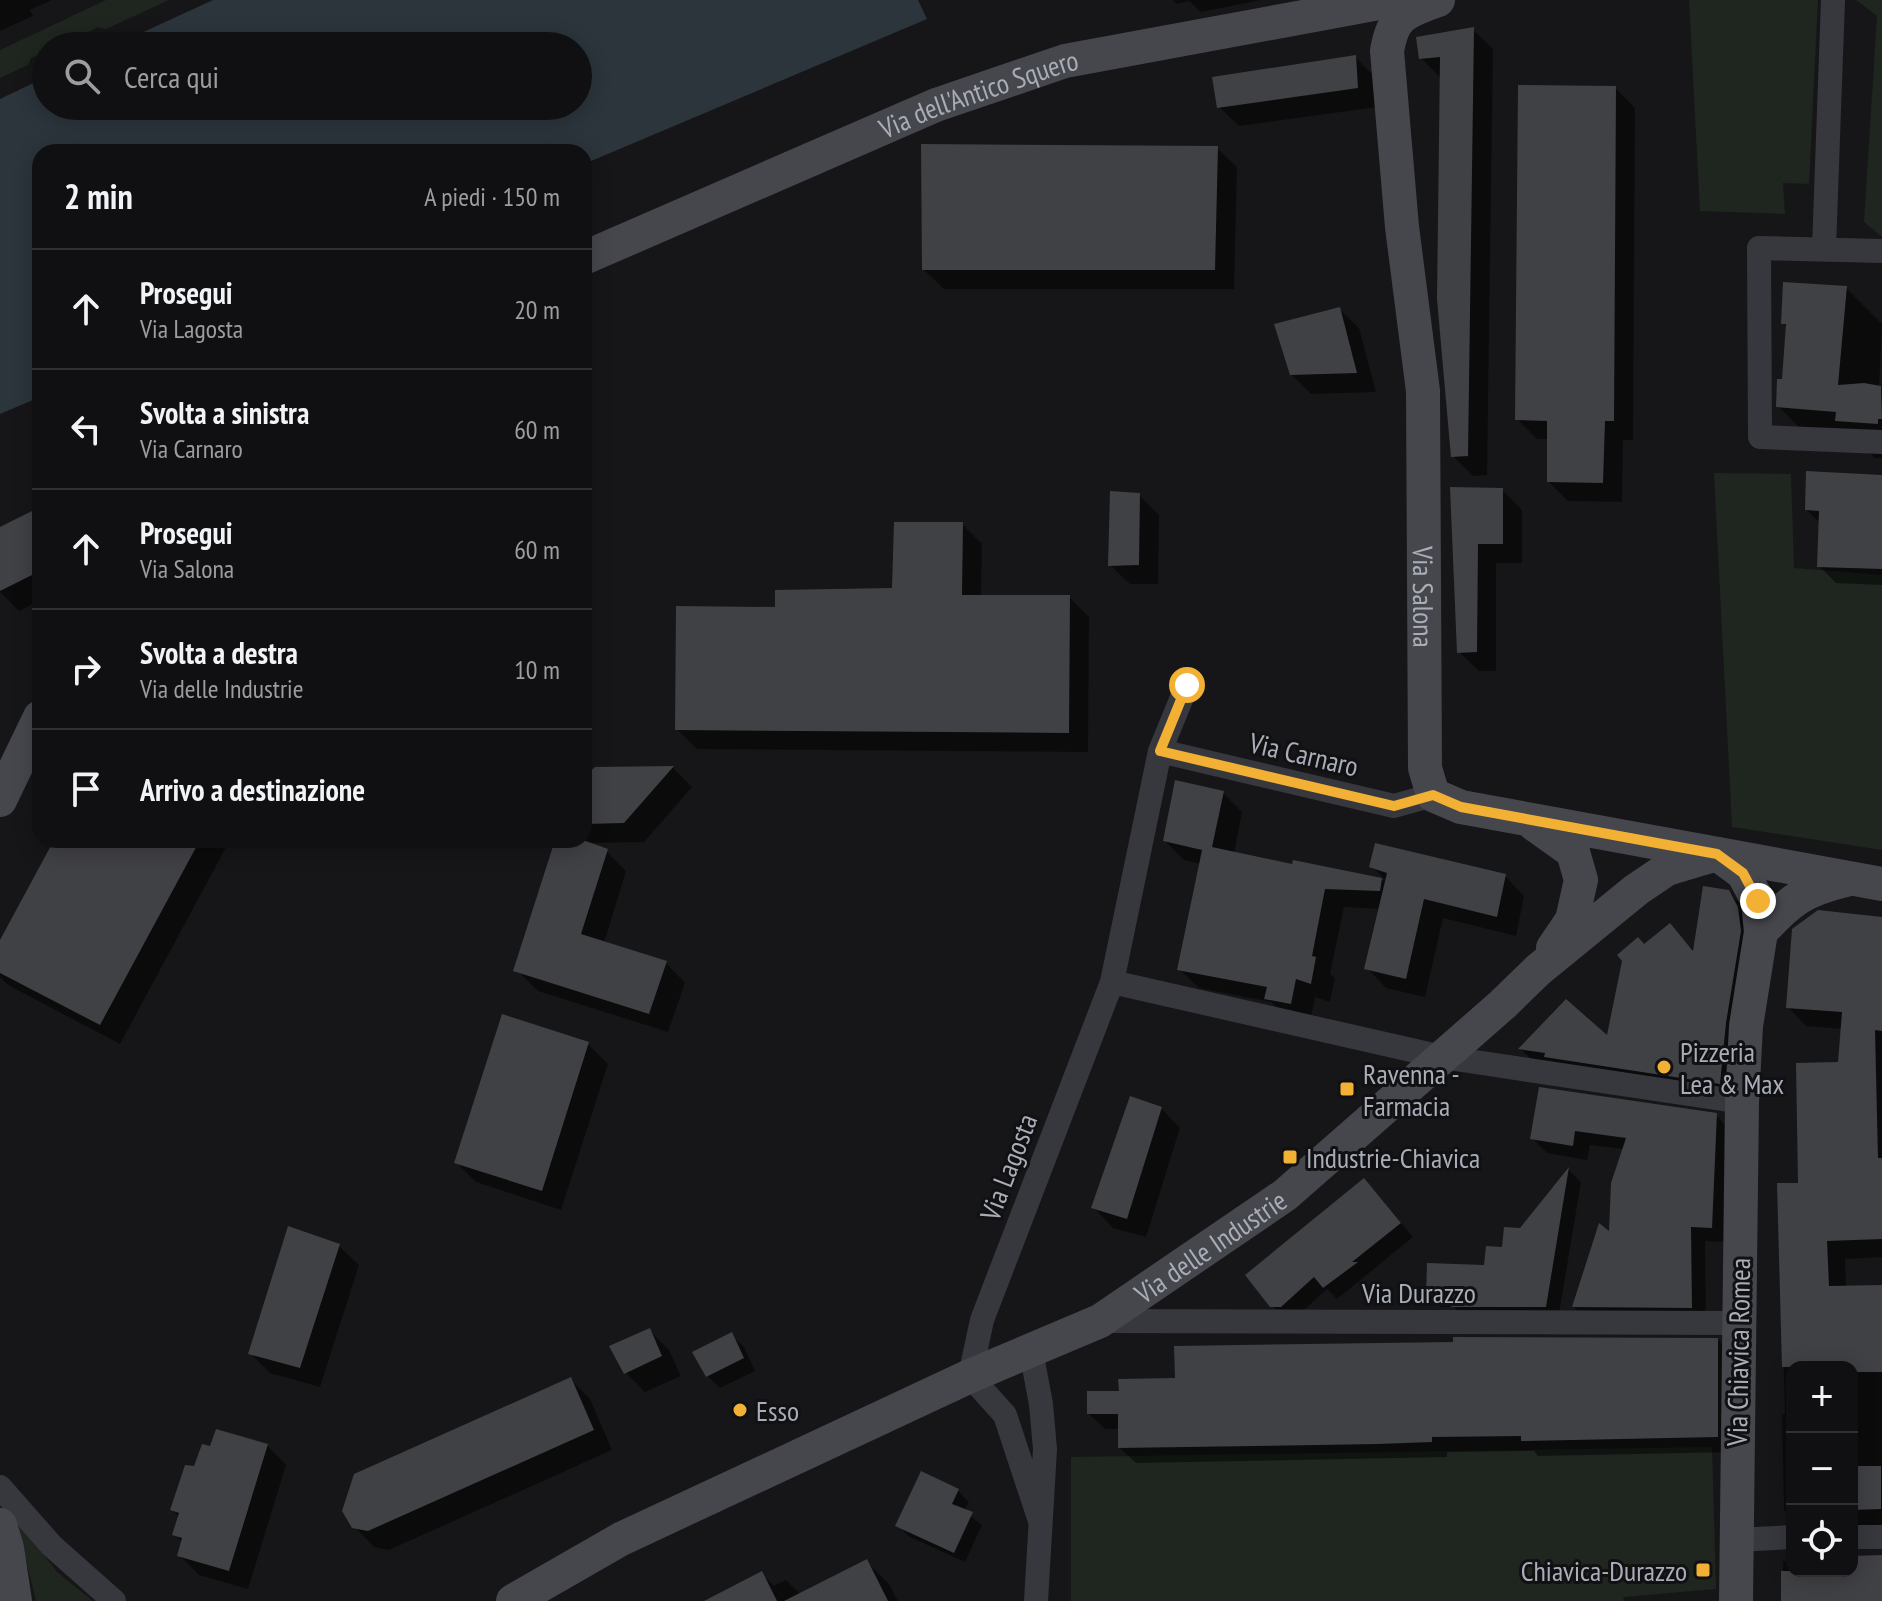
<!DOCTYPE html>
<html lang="it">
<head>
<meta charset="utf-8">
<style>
  body { margin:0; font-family:"PT Sans Narrow",sans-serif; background:#1e1e20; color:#f1f3f6 }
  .controls { position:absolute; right:24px; bottom:24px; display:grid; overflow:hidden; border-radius:16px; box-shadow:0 4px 20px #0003 }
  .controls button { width:72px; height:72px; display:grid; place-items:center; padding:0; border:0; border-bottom:2px solid #303032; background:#101012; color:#f1f3f6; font:40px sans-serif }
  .stop { position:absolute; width:24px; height:24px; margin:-18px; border:6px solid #f2b134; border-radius:50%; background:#fff }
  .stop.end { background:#f2b134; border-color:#fff; box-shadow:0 2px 8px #0008 }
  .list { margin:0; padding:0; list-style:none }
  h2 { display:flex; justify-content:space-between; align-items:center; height:104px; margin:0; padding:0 32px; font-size:34px }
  h2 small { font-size:26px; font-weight:400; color:#9c9d9f }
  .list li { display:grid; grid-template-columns:52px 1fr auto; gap:24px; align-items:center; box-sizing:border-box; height:120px; padding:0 32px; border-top:2px solid #303032 }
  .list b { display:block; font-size:30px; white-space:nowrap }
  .list p { margin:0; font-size:26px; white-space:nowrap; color:#9c9d9f }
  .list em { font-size:26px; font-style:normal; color:#9c9d9f }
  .icon { flex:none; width:44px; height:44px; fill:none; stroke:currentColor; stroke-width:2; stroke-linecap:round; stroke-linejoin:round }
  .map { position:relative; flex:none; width:1882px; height:1601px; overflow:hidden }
  .search { position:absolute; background:#101012; box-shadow:0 4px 20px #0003; left:32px; top:32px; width:560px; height:88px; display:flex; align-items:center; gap:20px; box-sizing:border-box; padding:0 28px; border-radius:44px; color:#9c9d9f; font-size:30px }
  .panel { position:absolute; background:#101012; box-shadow:0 4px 20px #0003; left:32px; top:144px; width:560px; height:704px; border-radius:24px }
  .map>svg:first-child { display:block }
  .green { fill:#1e261f }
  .water { fill:#2c353c }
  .shadow { fill:#0007 }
  .building { fill:#404145 }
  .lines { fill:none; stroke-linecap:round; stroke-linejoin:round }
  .street { stroke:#37383d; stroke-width:24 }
  .secondary { stroke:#45474d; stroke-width:34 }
  .route { stroke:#f2b134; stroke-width:10 }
  .poi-dot { fill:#f2b134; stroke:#111113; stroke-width:3 }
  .labels { text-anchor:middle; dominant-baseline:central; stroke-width:6; stroke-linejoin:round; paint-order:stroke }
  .street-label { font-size:28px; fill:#a8adb8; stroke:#111113 }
  .poi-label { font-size:28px; fill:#a8adb8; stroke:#111113; text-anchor:start }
</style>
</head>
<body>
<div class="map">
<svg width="1882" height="1601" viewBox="0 0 1882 1601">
  <rect width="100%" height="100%" fill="#161618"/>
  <!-- green -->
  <path class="green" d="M 106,0 L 169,0 L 106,29 L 98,27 L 82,35 L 79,41 L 69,46 L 46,46 L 46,52 L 31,58 L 28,65 L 0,78 L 0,50 Z
    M 1689,0 L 1818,0 L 1809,184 L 1783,183 L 1785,214 L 1700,211 Z
    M 1856,0 L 1882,0 L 1882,237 L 1864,222 L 1877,16 Z
    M 1714,473 L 1791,474 L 1794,568 L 1882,575 L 1882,850 L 1732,827 Z
    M 1712,1447 L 1716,1589 L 1624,1597 L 1623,1601 L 1071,1601 L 1071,1457 Z
    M 16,1519 L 57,1572 L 93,1601 L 36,1601 Z"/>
  <!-- water -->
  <path class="water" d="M 213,0 L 918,0 L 927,19 L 584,164 L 584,152 L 40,152 L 40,397 L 0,414 L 0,99 L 46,77 L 46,106 L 578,106 L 578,46 L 113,46 Z"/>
  <!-- shadow -->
  <path class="shadow" d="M 0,0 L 52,0 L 30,10 L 33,16 L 0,31 Z
    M 1173,0 L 1261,0 L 1201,12 L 1189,1 L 1177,4 Z
    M 1473,30 L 1493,49 L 1487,475 L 1473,476 L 1453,456 L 1442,79 L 1421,58 Z
    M 1355,57 L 1375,77 L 1377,107 L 1239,126 L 1219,107 Z
    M 1615,88 L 1635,108 L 1633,440 L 1623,440 L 1622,502 L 1568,501 L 1549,482 L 1549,439 L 1537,439 L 1517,419 Z
    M 1217,148 L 1237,167 L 1234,289 L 944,289 L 924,270 Z
    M 1846,288 L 1882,324 L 1879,388 L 1882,388 L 1882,458 L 1875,458 L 1866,449 L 1816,444 L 1778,406 L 1784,381 L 1788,328 L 1783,323 Z
    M 1339,309 L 1359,328 L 1376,392 L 1311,394 L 1291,374 Z
    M 1882,477 L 1882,585 L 1836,583 L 1819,566 L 1820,523 L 1807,510 Z
    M 1452,489 L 1502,490 L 1522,510 L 1522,563 L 1496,563 L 1496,671 L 1479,671 L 1459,652 Z
    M 1139,495 L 1159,515 L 1158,584 L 1130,584 L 1110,565 Z
    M 32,513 L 40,521 L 40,600 L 19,611 L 0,592 L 0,529 Z
    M 962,524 L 982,544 L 981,597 L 1069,597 L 1089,617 L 1088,752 L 697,749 L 677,729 L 777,609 L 894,590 Z
    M 673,768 L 692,787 L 644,842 L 586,843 L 606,851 L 626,871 L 604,943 L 666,963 L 685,983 L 668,1032 L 538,991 L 518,971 L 557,840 L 584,840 L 584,780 L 596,769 Z
    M 1223,793 L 1242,812 L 1234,854 L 1294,866 L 1295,862 L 1386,881 L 1372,866 L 1505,876 L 1524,896 L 1516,936 L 1443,918 L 1425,997 L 1386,988 L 1367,968 L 1380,909 L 1344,907 L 1330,974 L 1335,978 L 1330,1002 L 1315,997 L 1310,1022 L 1286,1017 L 1271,1002 L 1199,988 L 1179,969 L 1201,864 L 1184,860 L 1165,841 Z
    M 56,840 L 230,840 L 120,1044 L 8,985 L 0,977 L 0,944 Z
    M 1728,892 L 1751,914 L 1741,1104 L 1542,1070 L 1521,1049 L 1608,1039 L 1645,946 L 1670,925 L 1695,952 Z
    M 1882,919 L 1882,1257 L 1845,1259 L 1846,1287 L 1882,1287 L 1882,1528 L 1852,1528 L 1852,1367 L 1792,1367 L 1792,1519 L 1784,1510 L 1782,1415 L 1785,1414 L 1779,1185 L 1800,1185 L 1840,1064 L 1843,1029 L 1806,1026 L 1788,1007 Z
    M 503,1016 L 588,1044 L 608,1064 L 561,1210 L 476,1182 L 456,1162 Z
    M 1541,1089 L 1716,1115 L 1730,1130 L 1726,1242 L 1705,1241 L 1706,1322 L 1588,1321 L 1574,1307 L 1611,1235 L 1624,1149 L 1590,1145 L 1587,1160 L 1547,1153 L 1532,1138 Z
    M 1161,1108 L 1180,1128 L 1146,1237 L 1113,1228 L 1094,1208 Z
    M 1569,1170 L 1581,1182 L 1558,1320 L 1466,1319 L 1454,1307 L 1441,1307 L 1428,1294 L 1486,1267 L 1521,1230 Z
    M 1376,1193 L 1413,1237 L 1337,1299 L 1327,1289 L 1294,1319 L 1285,1319 L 1272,1305 Z
    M 339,1246 L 359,1265 L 320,1387 L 270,1373 L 250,1353 Z
    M 650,1331 L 669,1350 L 681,1376 L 645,1392 L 625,1372 Z
    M 731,1335 L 744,1347 L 755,1371 L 720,1388 L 707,1376 Z
    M 1718,1340 L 1733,1356 L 1733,1452 L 1538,1456 L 1534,1451 L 1447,1452 L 1447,1457 L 1136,1463 L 1120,1448 L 1120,1429 L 1105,1429 L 1089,1414 L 1121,1393 L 1177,1380 Z
    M 570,1379 L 590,1399 L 612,1450 L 389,1550 L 374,1547 L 354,1526 Z
    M 267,1445 L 286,1465 L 248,1589 L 199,1575 L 180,1556 L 183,1543 L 174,1534 L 180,1517 L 172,1510 L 195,1469 Z
    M 922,1474 L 958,1491 L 969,1502 L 964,1511 L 982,1525 L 965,1562 L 908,1536 L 898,1525 Z
    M 1882,1558 L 1882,1601 L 1783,1601 L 1783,1561 L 1792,1561 L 1792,1571 L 1852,1571 L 1852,1559 Z
    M 866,1561 L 889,1584 L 898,1601 L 708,1601 L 761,1573 L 774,1586 L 786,1580 L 801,1595 Z"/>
  <!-- building -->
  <path class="building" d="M 1474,27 L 1468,456 L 1451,457 L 1437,299 L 1440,57 L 1419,59 L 1416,37 Z
    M 1356,55 L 1358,88 L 1217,108 L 1212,77 Z
    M 1518,85 L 1616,86 L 1614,421 L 1605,421 L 1603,483 L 1547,482 L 1547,421 L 1515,420 Z
    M 921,144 L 1218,146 L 1215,270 L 922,270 Z
    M 1783,282 L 1847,286 L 1838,385 L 1864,383 L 1881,386 L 1882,419 L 1878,419 L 1878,424 L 1835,421 L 1836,412 L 1776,407 L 1777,379 L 1782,379 L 1786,324 L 1781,324 Z
    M 1340,307 L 1357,373 L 1290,375 L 1274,324 Z
    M 1806,471 L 1882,475 L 1882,569 L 1817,567 L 1819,511 L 1805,510 Z
    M 1450,487 L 1503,488 L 1503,544 L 1478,544 L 1477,652 L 1457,653 Z
    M 1110,491 L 1140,493 L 1139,565 L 1108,566 Z
    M 32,511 L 40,526 L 40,571 L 0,591 L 0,527 Z
    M 894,522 L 963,522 L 962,595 L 1070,595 L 1069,733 L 675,730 L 676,606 L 775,607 L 775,590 L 892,588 Z
    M 674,766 L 624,823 L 584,824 L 584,777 L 595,767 Z
    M 1175,780 L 1224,791 L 1212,847 L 1292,864 L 1293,860 L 1382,878 L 1380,891 L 1325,889 L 1312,956 L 1316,957 L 1311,984 L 1296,979 L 1291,1004 L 1264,999 L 1267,987 L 1177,970 L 1202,850 L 1163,841 Z
    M 54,840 L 200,840 L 100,1025 L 0,973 L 0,940 Z
    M 555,840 L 583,840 L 608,849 L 581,934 L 667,961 L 649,1014 L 513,971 Z
    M 1375,843 L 1506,874 L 1497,917 L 1424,899 L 1406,979 L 1364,969 L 1387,873 L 1369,867 Z
    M 1703,886 L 1729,890 L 1738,907 L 1741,931 L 1726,1023 L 1720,1084 L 1544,1057 L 1545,1053 L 1518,1049 L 1566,999 L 1607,1035 L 1622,961 L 1617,955 L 1638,937 L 1644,944 L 1670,923 L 1693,951 Z
    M 1818,910 L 1882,917 L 1882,1031 L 1875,1030 L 1878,1158 L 1882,1158 L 1882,1239 L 1827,1241 L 1829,1286 L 1882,1285 L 1882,1372 L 1852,1372 L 1852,1367 L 1782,1367 L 1777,1183 L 1798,1183 L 1796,1063 L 1838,1062 L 1842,1012 L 1786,1008 L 1792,929 Z
    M 502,1014 L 589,1042 L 542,1191 L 454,1163 Z
    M 1539,1087 L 1717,1113 L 1712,1228 L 1691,1227 L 1692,1308 L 1572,1307 L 1599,1223 L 1609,1231 L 1611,1183 L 1626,1138 L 1575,1131 L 1573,1146 L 1530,1139 Z
    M 1130,1096 L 1162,1107 L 1127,1219 L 1091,1208 Z
    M 1569,1167 L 1546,1307 L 1451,1307 L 1450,1296 L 1426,1295 L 1427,1263 L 1484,1265 L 1486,1246 L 1502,1247 L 1504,1227 L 1520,1228 Z
    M 1364,1178 L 1401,1223 L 1352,1262 L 1358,1262 L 1323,1288 L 1314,1277 L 1281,1307 L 1270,1307 L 1245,1275 Z
    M 288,1226 L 340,1244 L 300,1368 L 248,1354 Z
    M 650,1328 L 662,1356 L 624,1374 L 609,1346 Z
    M 732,1332 L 744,1358 L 706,1377 L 692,1352 Z
    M 1453,1337 L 1718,1338 L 1718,1437 L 1521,1441 L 1521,1436 L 1432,1437 L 1432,1442 L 1378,1444 L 1118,1448 L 1118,1414 L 1087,1414 L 1087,1391 L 1119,1391 L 1118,1379 L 1175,1378 L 1174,1346 L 1453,1342 Z
    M 571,1377 L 594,1430 L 368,1531 L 352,1528 L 342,1511 L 354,1474 Z
    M 216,1429 L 268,1444 L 229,1571 L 177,1556 L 182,1538 L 172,1535 L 179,1513 L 170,1510 L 185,1465 L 194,1466 L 202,1444 L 210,1446 Z
    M 1852,1466 L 1881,1466 L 1881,1509 L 1852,1510 Z
    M 921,1471 L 959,1489 L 952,1504 L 973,1512 L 954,1553 L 895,1526 Z
    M 1882,1555 L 1882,1601 L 1781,1601 L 1781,1571 L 1852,1571 L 1852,1556 Z
    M 867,1559 L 888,1601 L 784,1601 Z
    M 762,1571 L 777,1601 L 704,1601 Z"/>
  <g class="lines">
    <!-- street -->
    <path class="street" d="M 1824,248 L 1833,0
      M 1882,251 L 1759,248 L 1760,437 L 1882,442
      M 1160,751 L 1394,806 L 1433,795
      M 1112,982 L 1442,1057 L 1742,1102
      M 1100,1321 L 1737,1323
      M 1031,1351 L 1041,1404 L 1045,1449 L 1036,1601
      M 0,1487 L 52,1546 L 114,1601
      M 1040,1521 L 1005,1415 L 970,1376 L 982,1320 L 1112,982 L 1160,751 L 1187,685
      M 1852,1537 L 1882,1537
      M 1736,1540 L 1792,1537"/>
    <!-- secondary -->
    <g class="secondary">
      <path id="s1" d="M 1438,0 C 1406,12 1393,14 1387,51 L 1402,227 L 1423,391 L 1425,768 L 1433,795 L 1461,807 L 1882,884"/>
      <path id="s2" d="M 584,258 L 936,105 L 1065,61 L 1395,0"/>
      <path d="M 0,800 L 40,717"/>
      <path d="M 1535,825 L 1573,852 L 1581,880 L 1572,920 L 1553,948"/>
      <path d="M 1717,854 L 1743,873 L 1758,901 L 1761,932 L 1746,1026 L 1742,1102 L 1736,1601"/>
      <path d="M 1761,932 C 1790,900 1804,890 1846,880"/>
      <path d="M 0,1525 L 7,1548 L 15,1601"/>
      <path id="s3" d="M 513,1601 L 621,1539 L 970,1376 L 1100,1321 L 1285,1195 L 1502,1005 L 1538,970 L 1636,890 L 1667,869 L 1717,854"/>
    </g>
  </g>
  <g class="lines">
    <!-- route -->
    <path class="route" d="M 1187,685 L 1160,751 L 1394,806 L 1433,795 L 1461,807 L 1717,854 L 1743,873 L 1758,901"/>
  </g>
  <!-- markers -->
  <g class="poi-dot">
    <circle cx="1664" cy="1067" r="8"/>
    <rect x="1339" y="1081" width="16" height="16" rx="4"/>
    <rect x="1282" y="1149" width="16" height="16" rx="4"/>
    <circle cx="740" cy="1410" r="8"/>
    <rect x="1695" y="1562" width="16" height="16" rx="4"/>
  </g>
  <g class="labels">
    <!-- street labels -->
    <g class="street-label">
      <text stroke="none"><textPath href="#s2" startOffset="428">Via dell'Antico Squero</textPath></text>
      <text stroke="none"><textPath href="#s1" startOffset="626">Via Salona</textPath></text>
      <text transform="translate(1304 754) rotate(13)">Via Carnaro</text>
      <text transform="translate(1008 1167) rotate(-69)">Via Lagosta</text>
      <text stroke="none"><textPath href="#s3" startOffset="784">Via delle Industrie</textPath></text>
      <text x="1419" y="1292">Via Durazzo</text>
      <text transform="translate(1738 1352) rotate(-89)">Via Chiavica Romea</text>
    </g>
    <!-- poi labels -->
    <g class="poi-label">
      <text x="1680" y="1051">Pizzeria<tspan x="1680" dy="32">Lea &amp; Max</tspan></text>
      <text x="1363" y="1073">Ravenna -<tspan x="1363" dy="32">Farmacia</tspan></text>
      <text x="1306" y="1157">Industrie-Chiavica</text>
      <text x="756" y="1410">Esso</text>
      <text x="1687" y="1570" text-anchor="end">Chiavica-Durazzo</text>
    </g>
  </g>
</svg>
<div class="controls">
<button>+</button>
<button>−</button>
<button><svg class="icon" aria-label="locate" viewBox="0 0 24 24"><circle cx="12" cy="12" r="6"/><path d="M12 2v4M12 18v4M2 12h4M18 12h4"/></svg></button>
</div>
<div class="stop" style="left:1187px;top:685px"></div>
<div class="stop end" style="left:1758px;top:901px"></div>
<div class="search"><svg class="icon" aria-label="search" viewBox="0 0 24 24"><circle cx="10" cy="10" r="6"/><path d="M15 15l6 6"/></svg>Cerca qui</div>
<section class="panel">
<h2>2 min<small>A piedi · 150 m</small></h2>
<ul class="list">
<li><svg class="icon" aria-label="ahead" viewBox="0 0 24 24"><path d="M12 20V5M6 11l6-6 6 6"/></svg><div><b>Prosegui</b><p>Via Lagosta</p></div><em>20 m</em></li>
<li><svg class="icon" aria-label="left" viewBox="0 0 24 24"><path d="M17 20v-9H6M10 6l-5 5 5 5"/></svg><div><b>Svolta a sinistra</b><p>Via Carnaro</p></div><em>60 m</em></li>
<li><svg class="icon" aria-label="ahead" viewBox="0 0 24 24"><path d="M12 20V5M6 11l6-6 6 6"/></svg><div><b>Prosegui</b><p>Via Salona</p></div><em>60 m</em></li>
<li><svg class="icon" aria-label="right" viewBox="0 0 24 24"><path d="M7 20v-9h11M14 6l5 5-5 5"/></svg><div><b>Svolta a destra</b><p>Via delle Industrie</p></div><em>10 m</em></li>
<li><svg class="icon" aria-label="arrive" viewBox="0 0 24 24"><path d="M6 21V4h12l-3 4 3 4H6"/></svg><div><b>Arrivo a destinazione</b></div></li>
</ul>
</section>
</div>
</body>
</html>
